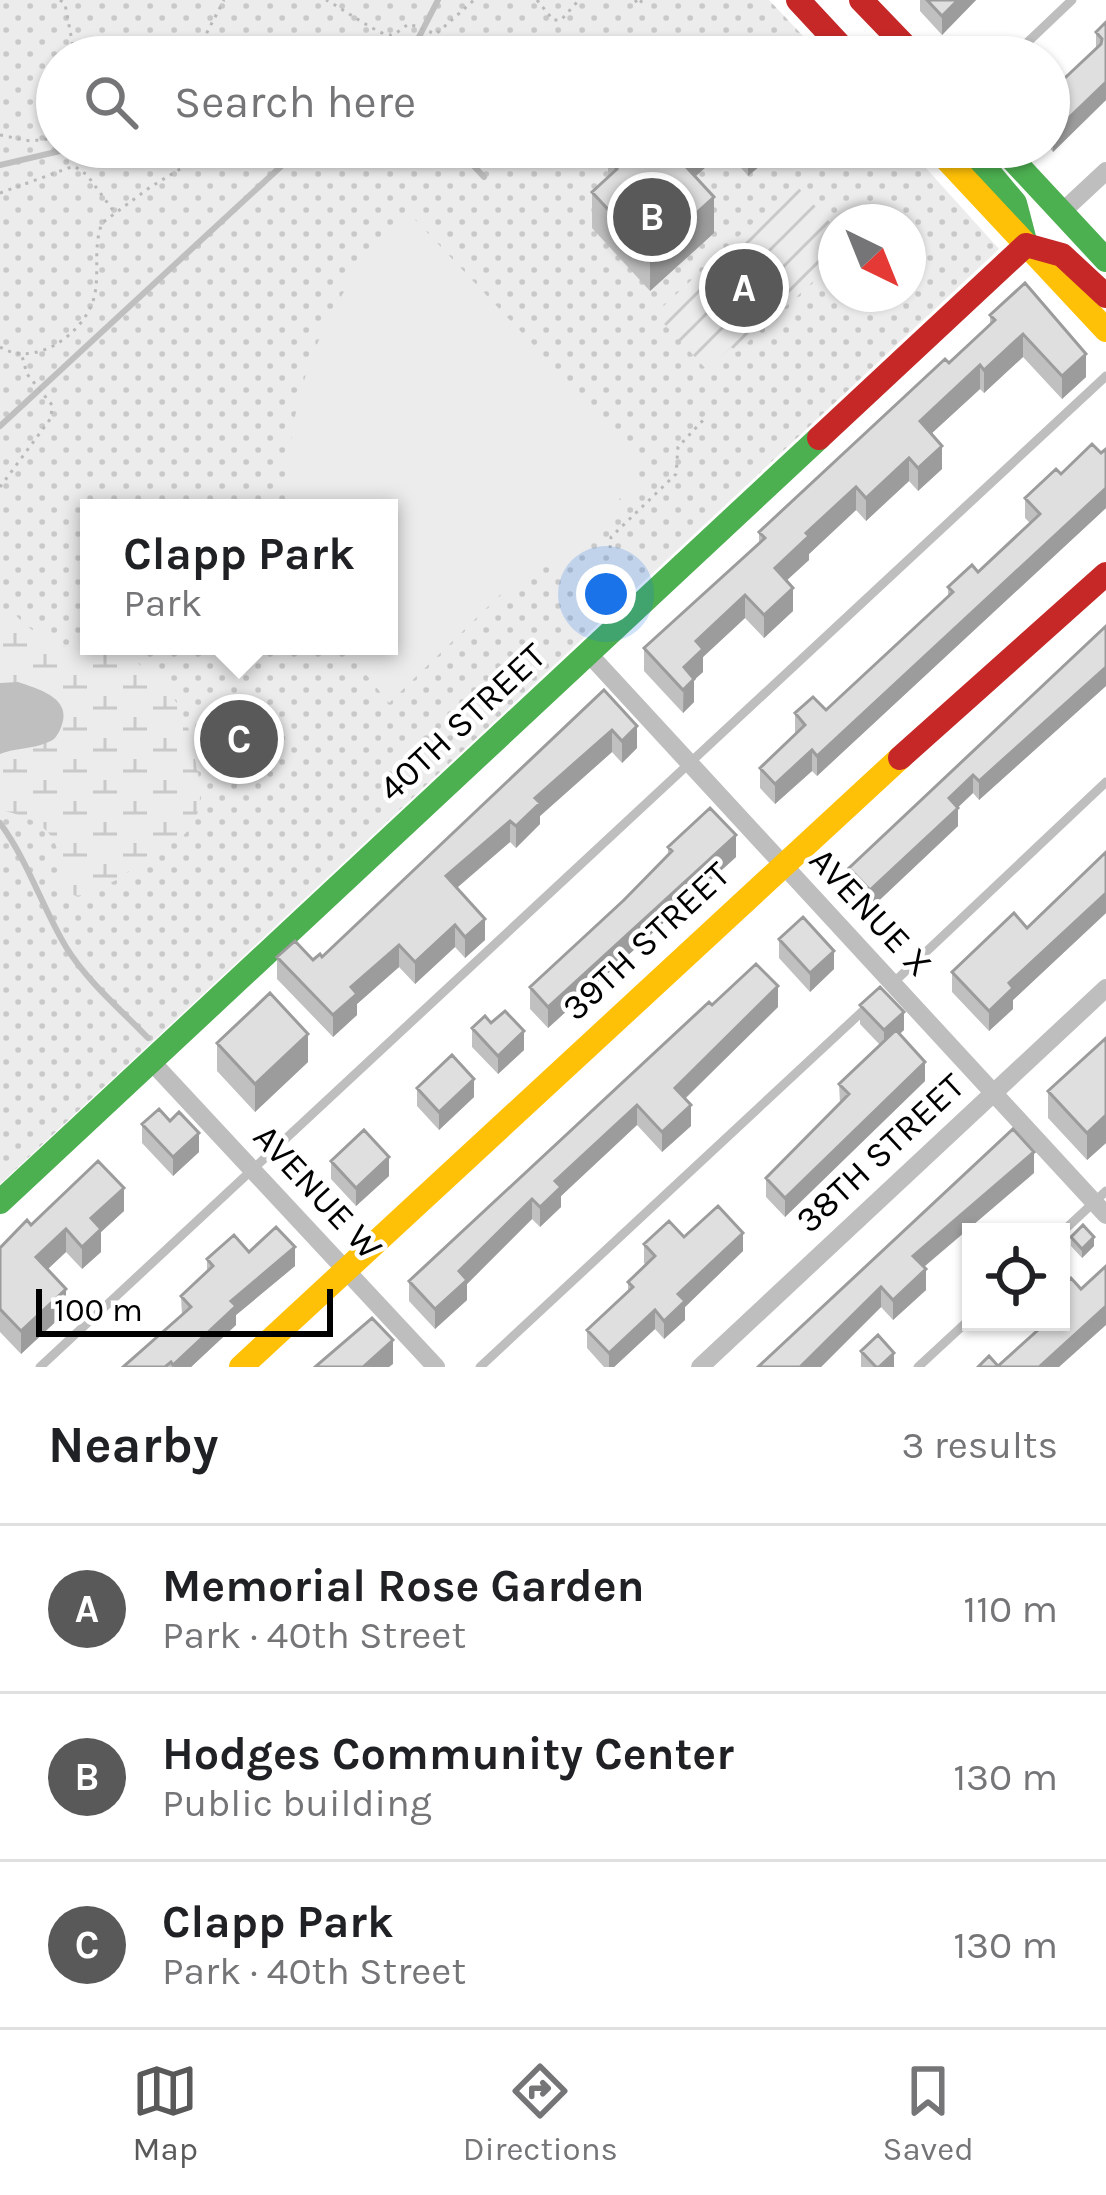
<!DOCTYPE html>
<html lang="en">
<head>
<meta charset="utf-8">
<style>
  body { margin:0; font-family:Karla,sans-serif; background:#f6f6f6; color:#202124 }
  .controls { position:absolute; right:36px; bottom:36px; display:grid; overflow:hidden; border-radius:0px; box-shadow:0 3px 9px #0004 }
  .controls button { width:108px; height:108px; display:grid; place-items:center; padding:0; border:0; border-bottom:3px solid #e0e0e0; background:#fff; color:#202124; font:60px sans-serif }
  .compass { position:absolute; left:818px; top:204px; width:108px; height:108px; border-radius:50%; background:#fff; box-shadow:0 3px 9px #0004; rotate:137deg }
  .scale { position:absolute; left:36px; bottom:30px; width:297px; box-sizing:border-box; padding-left:12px; border:6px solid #000; border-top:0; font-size:33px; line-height:42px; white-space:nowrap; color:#000; -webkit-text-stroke:9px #fff; paint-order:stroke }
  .you { position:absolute; left:606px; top:594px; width:42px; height:42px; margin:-30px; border:9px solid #fff; border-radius:50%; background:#1a73e8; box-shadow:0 0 0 18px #1a73e833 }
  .badge { display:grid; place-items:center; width:78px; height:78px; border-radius:50%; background:#595959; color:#fff; font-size:39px; font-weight:700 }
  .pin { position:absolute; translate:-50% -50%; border:6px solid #fff; box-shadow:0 3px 12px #0006 }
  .popup { position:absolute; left:80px; top:499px; width:318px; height:156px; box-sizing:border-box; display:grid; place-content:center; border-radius:0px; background:#fff; filter:drop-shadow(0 3px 9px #0005); font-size:39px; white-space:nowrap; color:#757577 }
  .popup b { font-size:45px; color:#202124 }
  .popup::after { content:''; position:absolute; left:50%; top:100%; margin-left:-24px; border:24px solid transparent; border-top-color:#fff }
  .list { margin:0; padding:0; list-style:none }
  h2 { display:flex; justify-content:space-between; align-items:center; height:156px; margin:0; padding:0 48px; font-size:51px }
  h2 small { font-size:39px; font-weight:400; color:#757577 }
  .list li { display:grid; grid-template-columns:78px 1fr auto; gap:36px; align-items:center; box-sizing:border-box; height:168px; padding:0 48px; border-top:3px solid #e0e0e0 }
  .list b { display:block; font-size:45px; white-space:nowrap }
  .list p { margin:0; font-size:39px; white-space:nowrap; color:#757577 }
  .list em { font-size:39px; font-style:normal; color:#757577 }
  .icon { flex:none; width:66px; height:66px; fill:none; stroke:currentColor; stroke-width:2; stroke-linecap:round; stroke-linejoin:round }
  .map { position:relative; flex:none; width:1106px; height:1367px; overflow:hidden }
  .search { position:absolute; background:#fff; box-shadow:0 3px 9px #0004; left:36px; right:36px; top:36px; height:132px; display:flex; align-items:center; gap:30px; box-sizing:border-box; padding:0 42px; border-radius:66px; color:#757577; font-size:45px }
  .sheet { height:660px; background:#fff }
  nav { display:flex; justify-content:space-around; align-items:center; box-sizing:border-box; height:168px; border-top:3px solid #e0e0e0; background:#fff; font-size:33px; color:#757577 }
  nav a { display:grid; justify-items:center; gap:6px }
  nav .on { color:#595959 }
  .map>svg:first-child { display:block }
  .grass { fill:url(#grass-dots); fill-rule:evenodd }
  .wetland { fill:url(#wetland-marsh) }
  .garden { fill:url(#garden-furrows) }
  .pitch { fill:#ececec }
  .water { fill:#bfbfbf }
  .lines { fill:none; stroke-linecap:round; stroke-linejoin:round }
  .stream { stroke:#bfbfbf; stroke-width:6 }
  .path { stroke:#b9b9b9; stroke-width:3; stroke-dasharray:3 6; stroke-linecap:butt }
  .lane { stroke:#bebebe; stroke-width:9 }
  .street { stroke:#bebebe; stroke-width:18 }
  .fast { stroke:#4caf50; stroke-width:24 }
  .slow { stroke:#ffc107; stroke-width:24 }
  .jam { stroke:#c62828; stroke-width:24 }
  .wall { fill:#c0c0c0 }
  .shaded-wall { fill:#9c9c9c }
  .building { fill:#dfdfdf; stroke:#9c9c9c; stroke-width:3 }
  .labels { text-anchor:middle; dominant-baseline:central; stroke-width:9; stroke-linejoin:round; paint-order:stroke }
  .street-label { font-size:36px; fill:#000; stroke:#fff }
</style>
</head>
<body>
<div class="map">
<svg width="1106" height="1367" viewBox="0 0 1106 1367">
  <defs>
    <pattern id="grass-dots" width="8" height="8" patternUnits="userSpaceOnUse" patternTransform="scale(3)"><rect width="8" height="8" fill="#ececec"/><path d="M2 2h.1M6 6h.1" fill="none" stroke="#c9c9c9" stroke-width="1.8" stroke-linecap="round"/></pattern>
    <pattern id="wetland-marsh" width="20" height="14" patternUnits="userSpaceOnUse" patternTransform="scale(3)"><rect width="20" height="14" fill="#ececec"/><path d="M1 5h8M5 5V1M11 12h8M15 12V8" fill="none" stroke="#c9c9c9"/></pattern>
    <pattern id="garden-furrows" width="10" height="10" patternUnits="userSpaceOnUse" patternTransform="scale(3)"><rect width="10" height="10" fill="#ececec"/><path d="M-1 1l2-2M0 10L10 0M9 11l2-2" fill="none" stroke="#c9c9c9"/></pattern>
  </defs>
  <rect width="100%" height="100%" fill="#fff"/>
  <!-- grass -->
  <path class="grass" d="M 0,0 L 769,0 L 823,57 L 57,57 L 57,147 L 907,147 L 999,249 L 0,1184 ZM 836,222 L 908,222 L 908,294 L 836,294 ZM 89,508 L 389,508 L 389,646 L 89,646 Z"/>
  <!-- wetland -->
  <path class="wetland" d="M 12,609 C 22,630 79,662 99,646 L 121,648 L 166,688 L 179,706 L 188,727 L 201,787 L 199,808 L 194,824 L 182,837 L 151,853 L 119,879 L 79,896 L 67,894 L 58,881 C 65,835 42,819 0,810 L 0,754 C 35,740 68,753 60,702 C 42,688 22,681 0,683 L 0,620 Z"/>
  <!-- garden -->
  <path class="garden" d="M 795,184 L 836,229 L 836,250 L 829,257 L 833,263 L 737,352 L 731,347 L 707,370 L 655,314 Z"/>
  <!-- pitch -->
  <path class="pitch" d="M 407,211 L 639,457 L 638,492 L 619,499 L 623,506 L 556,570 L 549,563 L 500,595 L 389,703 L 343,646 L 389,646 L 389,508 L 287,508 C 285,408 317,314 383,239 C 391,230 397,219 407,211 Z"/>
  <!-- water -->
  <path class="water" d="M 18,682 C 41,690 75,699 60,730 C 56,737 55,740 46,743 C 32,749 15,748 0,754 L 0,683 Z"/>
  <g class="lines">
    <!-- stream -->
    <path class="stream" d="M 399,57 L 419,37 L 438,0
      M 456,147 L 484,177
      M 0,165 L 77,147
      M 0,426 L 302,147
      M 0,823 C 28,861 42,907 66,947 C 87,981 120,1009 148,1038"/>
    <!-- path -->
    <path class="path" d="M 60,0 L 65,4 L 75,57
      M 326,0 C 339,6 381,37 391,35 C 398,33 403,27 409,24 L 436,34 L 474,0
      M 537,0 L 553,20 L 561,20 L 579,0
      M 635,0 L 639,5 L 642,0
      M 194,57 L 224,0
      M 0,135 L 30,141 L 57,138
      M 0,193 L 74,166 L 87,175 L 115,213
      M 0,347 C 34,368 81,336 93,301 C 101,276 92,249 102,223 L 149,188 L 216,147
      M 0,487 L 51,418 L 52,405 L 27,374 L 22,356
      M 610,548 L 611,537 L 676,474 L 678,447 L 707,416"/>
    <!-- lane -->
    <path class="lane" d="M 1012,57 L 1072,0
      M 892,984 L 1106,782
      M 1061,1233 L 1106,1191
      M 40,1367 L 1106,376
      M 480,1367 L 866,1008
      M 918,1367 L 971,1318"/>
    <!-- street -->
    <path class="street" d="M 1062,212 L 1106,171
      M 588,653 L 1106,1215
      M 151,1061 L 436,1367
      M 700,1367 L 1106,988"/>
    <!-- fast -->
    <path class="fast" d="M 968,147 L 1015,203 L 1026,245
      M 1001,147 L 1106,260
      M 0,1202 L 819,438"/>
    <!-- slow -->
    <path class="slow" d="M 935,147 L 1106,330
      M 241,1367 L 900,758"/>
    <!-- jam -->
    <path class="jam" d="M 798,0 L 851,57
      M 861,0 L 916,57
      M 1026,245 L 1062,255 L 1106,296
      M 819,438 L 1026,245
      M 900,758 L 1106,574"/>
  </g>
  <!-- wall -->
  <path class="wall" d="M 920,0 L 976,0 L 942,35 L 920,11 Z
    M 1106,22 L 1106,100 L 1053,152 L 1049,147 L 1049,88 L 1051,91 L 1096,49 L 1096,32 Z
    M 718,147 L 718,156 L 695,177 L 714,233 L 650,291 L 592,228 L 592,192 L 608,178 L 608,160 Z
    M 735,147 L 773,147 L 773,155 L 748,176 L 735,161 Z
    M 1025,283 L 1086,377 L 1062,399 L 1023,357 L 984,393 L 980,389 L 931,434 L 942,469 L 918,491 L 909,481 L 866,521 L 856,510 L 809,554 L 809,560 L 786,581 L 793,611 L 764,638 L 745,618 L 703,657 L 703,672 L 694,680 L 694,702 L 683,713 L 644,671 L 644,648 L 759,544 L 759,532 L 990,324 L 990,315 Z
    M 1106,449 L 1106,508 L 817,776 L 812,771 L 775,804 L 760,788 L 760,768 L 795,734 L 795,713 L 826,710 L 948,596 L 948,587 L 978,572 L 1030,523 L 1025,518 L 1025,498 L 1061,474 L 1101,453 Z
    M 1106,626 L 1106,686 L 979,800 L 973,793 L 958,807 L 958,826 L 870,909 L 849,887 L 849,868 Z
    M 604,690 L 637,748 L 622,763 L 612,752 L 540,816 L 540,824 L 516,848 L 510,842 L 457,888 L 485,940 L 465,958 L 455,947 L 415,984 L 399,967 L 357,1004 L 357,1015 L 333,1037 L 277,979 L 277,957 L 313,960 L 322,957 Z
    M 668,847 L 736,857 L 548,1028 L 530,1009 L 530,987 L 624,900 L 668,855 Z
    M 1106,852 L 1106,913 L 1013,1000 L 1013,1009 L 989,1031 L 952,992 L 952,972 L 1027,928 Z
    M 779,939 L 834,969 L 810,992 L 779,958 Z
    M 712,1005 L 778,1007 L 685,1099 L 691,1126 L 662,1152 L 637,1125 L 561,1196 L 561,1207 L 540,1227 L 532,1219 L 467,1284 L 467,1300 L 435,1329 L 409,1301 L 409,1281 Z
    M 860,1005 L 904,1030 L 899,1034 L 925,1081 L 785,1217 L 766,1197 L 766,1178 L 840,1103 L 839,1084 L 880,1045 L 860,1024 Z
    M 491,1023 L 524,1050 L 498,1074 L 472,1047 L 472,1028 Z
    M 1106,1038 L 1106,1143 L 1087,1160 L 1048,1118 L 1048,1091 Z
    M 217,1043 L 308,1062 L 255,1112 L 217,1071 Z
    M 417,1088 L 474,1097 L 439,1130 L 417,1106 Z
    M 142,1124 L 199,1152 L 173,1176 L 142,1143 Z
    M 331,1161 L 389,1176 L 356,1206 L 331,1179 Z
    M 1034,1173 L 924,1267 L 926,1290 L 893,1320 L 881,1307 L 821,1367 L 758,1367 Z
    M 124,1211 L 101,1232 L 101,1252 L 82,1269 L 66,1252 L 48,1269 L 66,1312 L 21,1354 L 0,1332 L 0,1248 L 31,1225 Z
    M 684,1237 L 743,1251 L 685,1307 L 685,1320 L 664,1339 L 655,1329 L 614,1367 L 604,1367 L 587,1348 L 587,1330 L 628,1292 L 628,1282 L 646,1265 L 644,1263 L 644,1244 Z
    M 1071,1237 L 1094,1246 L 1082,1258 L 1071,1246 Z
    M 249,1252 L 295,1266 L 236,1315 L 236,1325 L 191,1367 L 123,1367 L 182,1315 L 181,1296 L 207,1271 L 207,1259 Z
    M 861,1351 L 894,1367 L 861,1367 Z"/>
  <!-- shaded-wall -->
  <path class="shaded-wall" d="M 958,0 L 976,0 L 942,35 L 942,16 Z
    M 1106,82 L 1106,100 L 1053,152 L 1053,133 Z
    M 689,147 L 718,147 L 718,156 L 677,193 L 677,157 Z
    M 760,147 L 773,147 L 773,155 L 748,176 L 748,157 Z
    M 714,197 L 714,233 L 650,291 L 650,255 Z
    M 1023,334 L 1023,357 L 984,393 L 984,370 Z
    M 1086,354 L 1086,377 L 1062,399 L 1062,376 Z
    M 980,365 L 980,389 L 920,444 L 920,421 Z
    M 942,446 L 942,469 L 918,491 L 918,468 Z
    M 909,458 L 909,481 L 866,521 L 866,498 Z
    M 856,487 L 856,510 L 809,554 L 809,560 L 775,591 L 775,568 L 806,533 Z
    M 1106,488 L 1106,508 L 817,776 L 817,756 Z
    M 793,588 L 793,611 L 764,638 L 764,615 Z
    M 745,595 L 745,618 L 703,657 L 703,672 L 694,680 L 694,702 L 683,713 L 684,667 L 696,641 Z
    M 1106,667 L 1106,686 L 979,800 L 979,781 Z
    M 637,726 L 637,748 L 622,763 L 622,741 Z
    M 612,730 L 612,752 L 540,816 L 540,824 L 516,848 L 516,826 L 535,798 Z
    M 812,750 L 812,771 L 775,804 L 775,784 Z
    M 973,775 L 973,793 L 949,816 L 949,798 Z
    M 958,808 L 958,826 L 870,909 L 870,890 Z
    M 510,821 L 510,842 L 446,897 L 446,876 Z
    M 736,835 L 736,857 L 548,1028 L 548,1007 Z
    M 1106,893 L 1106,913 L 1013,1000 L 1013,1009 L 989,1031 L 989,1011 L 1009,983 Z
    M 485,919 L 485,940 L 465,958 L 465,937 Z
    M 455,925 L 455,947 L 415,984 L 415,962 Z
    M 399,945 L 399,967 L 357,1004 L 357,1015 L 333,1037 L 333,1015 L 351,987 Z
    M 834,951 L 834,969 L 810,992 L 810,973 Z
    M 778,986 L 778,1007 L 675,1108 L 675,1088 Z
    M 904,1012 L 904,1030 L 884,1049 L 884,1030 Z
    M 524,1031 L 524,1050 L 498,1074 L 498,1056 Z
    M 308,1034 L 308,1062 L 255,1112 L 255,1084 Z
    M 925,1062 L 925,1081 L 785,1217 L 785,1198 Z
    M 474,1079 L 474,1097 L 439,1130 L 439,1112 Z
    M 637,1105 L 637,1125 L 561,1196 L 561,1207 L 540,1227 L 540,1207 L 555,1181 Z
    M 691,1105 L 691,1126 L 662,1152 L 662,1132 Z
    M 1106,1115 L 1106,1143 L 1087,1160 L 1087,1133 Z
    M 199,1133 L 199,1152 L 173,1176 L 173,1157 Z
    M 1034,1152 L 1034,1173 L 913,1276 L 913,1256 Z
    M 389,1157 L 389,1176 L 356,1206 L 356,1188 Z
    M 124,1188 L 124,1211 L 101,1232 L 101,1252 L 82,1269 L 82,1247 L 91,1218 Z
    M 532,1199 L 532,1219 L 467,1284 L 467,1300 L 435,1329 L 435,1309 L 459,1271 Z
    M 66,1229 L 66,1252 L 36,1280 L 36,1257 Z
    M 743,1233 L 743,1251 L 685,1307 L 685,1320 L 664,1339 L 664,1321 L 678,1294 Z
    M 1094,1237 L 1094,1246 L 1082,1258 L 1082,1249 Z
    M 295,1247 L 295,1266 L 236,1315 L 236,1325 L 191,1367 L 173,1367 L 231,1301 Z
    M 926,1269 L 926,1290 L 893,1320 L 893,1300 Z
    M 881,1287 L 881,1307 L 821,1367 L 800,1367 Z
    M 66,1289 L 66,1312 L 21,1354 L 21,1331 Z
    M 1106,1306 L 1106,1325 L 1059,1367 L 1039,1367 Z
    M 655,1310 L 655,1329 L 614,1367 L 609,1367 L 609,1353 Z
    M 393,1340 L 393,1364 L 389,1367 L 363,1367 Z
    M 894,1353 L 894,1367 L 879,1367 Z"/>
  <!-- building -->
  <path class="building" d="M 927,0 L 958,0 L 942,16 Z
    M 1106,22 L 1106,82 L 1053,133 L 1049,129 L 1049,88 L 1051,91 L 1101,44 L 1102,39 L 1096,32 Z
    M 435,46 L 445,57 L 423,57 Z
    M 622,147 L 689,147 L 677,157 L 714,197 L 650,255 L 592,192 L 617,169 L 608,160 Z
    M 739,147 L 760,147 L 748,157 Z
    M 1025,283 L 1086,354 L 1062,376 L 1023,334 L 984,370 L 980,365 L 920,421 L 942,446 L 918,468 L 909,458 L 866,498 L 856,487 L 806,533 L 809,536 L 775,568 L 793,588 L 764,615 L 745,595 L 696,641 L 703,649 L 684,667 L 694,679 L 683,690 L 644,648 L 765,538 L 759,532 L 945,359 L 949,363 L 995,320 L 990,315 Z
    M 1092,444 L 1101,453 L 1106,449 L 1106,488 L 817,756 L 812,750 L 775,784 L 760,768 L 805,725 L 795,713 L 813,697 L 826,710 L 953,592 L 948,587 L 972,565 L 978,572 L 1040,514 L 1025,498 L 1056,469 L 1061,474 Z
    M 1106,626 L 1106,667 L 979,781 L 973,775 L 949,798 L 958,808 L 870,890 L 849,868 Z
    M 604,690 L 637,726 L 622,741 L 612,730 L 535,798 L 540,803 L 516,826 L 510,821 L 446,876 L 485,919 L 465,937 L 455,925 L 415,962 L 399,945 L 351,987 L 357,994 L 333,1015 L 277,957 L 295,941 L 313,960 L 320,954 L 322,957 Z
    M 710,808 L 736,835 L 548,1007 L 530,987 L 624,900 L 672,851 L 668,847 Z
    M 1106,852 L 1106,893 L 1009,983 L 1013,988 L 989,1011 L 952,972 L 1014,913 L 1027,928 Z
    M 803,917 L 834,951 L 810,973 L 779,939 Z
    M 756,964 L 778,986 L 675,1088 L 691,1105 L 662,1132 L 637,1105 L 555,1181 L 561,1187 L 540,1207 L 532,1199 L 459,1271 L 467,1280 L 435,1309 L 409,1281 L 709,1002 L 712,1005 Z
    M 880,987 L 904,1012 L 884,1030 L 860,1005 Z
    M 270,993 L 308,1034 L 255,1084 L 217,1043 Z
    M 505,1011 L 524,1031 L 498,1056 L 472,1028 L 485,1016 L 491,1023 Z
    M 896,1030 L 925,1062 L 785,1198 L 766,1178 L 849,1094 L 839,1084 Z
    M 1106,1038 L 1106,1115 L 1087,1133 L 1048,1091 Z
    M 452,1055 L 474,1079 L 439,1112 L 417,1088 Z
    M 159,1109 L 170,1121 L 179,1112 L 199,1133 L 173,1157 L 142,1124 Z
    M 1013,1129 L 1034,1152 L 913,1256 L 926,1269 L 893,1300 L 881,1287 L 800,1367 L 758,1367 Z
    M 364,1130 L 389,1157 L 356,1188 L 331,1161 Z
    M 98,1161 L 124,1188 L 91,1218 L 101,1229 L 82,1247 L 66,1229 L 36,1257 L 66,1289 L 21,1331 L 0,1309 L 0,1248 L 27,1220 L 31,1225 Z
    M 718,1206 L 743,1233 L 678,1294 L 685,1301 L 664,1321 L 655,1310 L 609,1353 L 587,1330 L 633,1287 L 628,1282 L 655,1256 L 644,1244 L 669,1221 L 684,1237 Z
    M 1083,1225 L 1094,1237 L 1082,1249 L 1071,1237 Z
    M 276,1227 L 295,1247 L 231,1301 L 236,1306 L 173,1365 L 171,1362 L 165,1367 L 123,1367 L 191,1307 L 181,1296 L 213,1266 L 207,1259 L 234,1235 L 249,1252 Z
    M 1106,1266 L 1106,1306 L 1039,1367 L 978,1367 L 989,1356 L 998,1366 L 1047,1322 L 1061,1322 L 1061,1287 L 1071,1278 L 1081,1289 Z
    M 372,1318 L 393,1340 L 363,1367 L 315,1367 Z
    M 878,1335 L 894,1353 L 879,1367 L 876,1367 L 861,1351 Z"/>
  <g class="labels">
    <!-- street labels -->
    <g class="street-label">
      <text transform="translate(462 722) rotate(-43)">40TH STREET</text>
      <text transform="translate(871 912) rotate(47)">AVENUE X</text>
      <text transform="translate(646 941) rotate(-43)">39TH STREET</text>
      <text transform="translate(880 1153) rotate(-43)">38TH STREET</text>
      <text transform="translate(318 1192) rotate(47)">AVENUE W</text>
    </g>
  </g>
</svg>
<div class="controls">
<button><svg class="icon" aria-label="locate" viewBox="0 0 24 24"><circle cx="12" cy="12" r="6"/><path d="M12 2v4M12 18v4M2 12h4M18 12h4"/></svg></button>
</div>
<svg class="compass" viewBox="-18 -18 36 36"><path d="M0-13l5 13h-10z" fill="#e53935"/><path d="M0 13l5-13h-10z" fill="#757577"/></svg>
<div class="scale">100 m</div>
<div class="you"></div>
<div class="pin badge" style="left:744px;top:288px">A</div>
<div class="pin badge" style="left:652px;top:217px">B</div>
<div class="pin badge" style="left:239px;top:739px">C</div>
<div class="popup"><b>Clapp Park</b>Park</div>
<div class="search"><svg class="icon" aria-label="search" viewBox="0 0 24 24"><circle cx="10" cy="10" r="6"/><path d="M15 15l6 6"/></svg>Search here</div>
</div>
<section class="sheet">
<h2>Nearby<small>3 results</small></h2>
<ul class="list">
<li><span class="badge">A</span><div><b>Memorial Rose Garden</b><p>Park · 40th Street</p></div><em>110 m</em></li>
<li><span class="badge">B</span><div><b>Hodges Community Center</b><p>Public building</p></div><em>130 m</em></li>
<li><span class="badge">C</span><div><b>Clapp Park</b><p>Park · 40th Street</p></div><em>130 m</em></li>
</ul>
</section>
<nav>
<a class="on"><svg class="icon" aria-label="map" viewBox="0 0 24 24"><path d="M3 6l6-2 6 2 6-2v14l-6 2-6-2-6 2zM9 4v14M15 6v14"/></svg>Map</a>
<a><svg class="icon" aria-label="directions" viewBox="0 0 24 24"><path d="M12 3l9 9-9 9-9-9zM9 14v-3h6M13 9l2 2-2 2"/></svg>Directions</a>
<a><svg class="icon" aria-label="saved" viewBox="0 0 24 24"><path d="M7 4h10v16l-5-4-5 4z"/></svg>Saved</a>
</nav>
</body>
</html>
